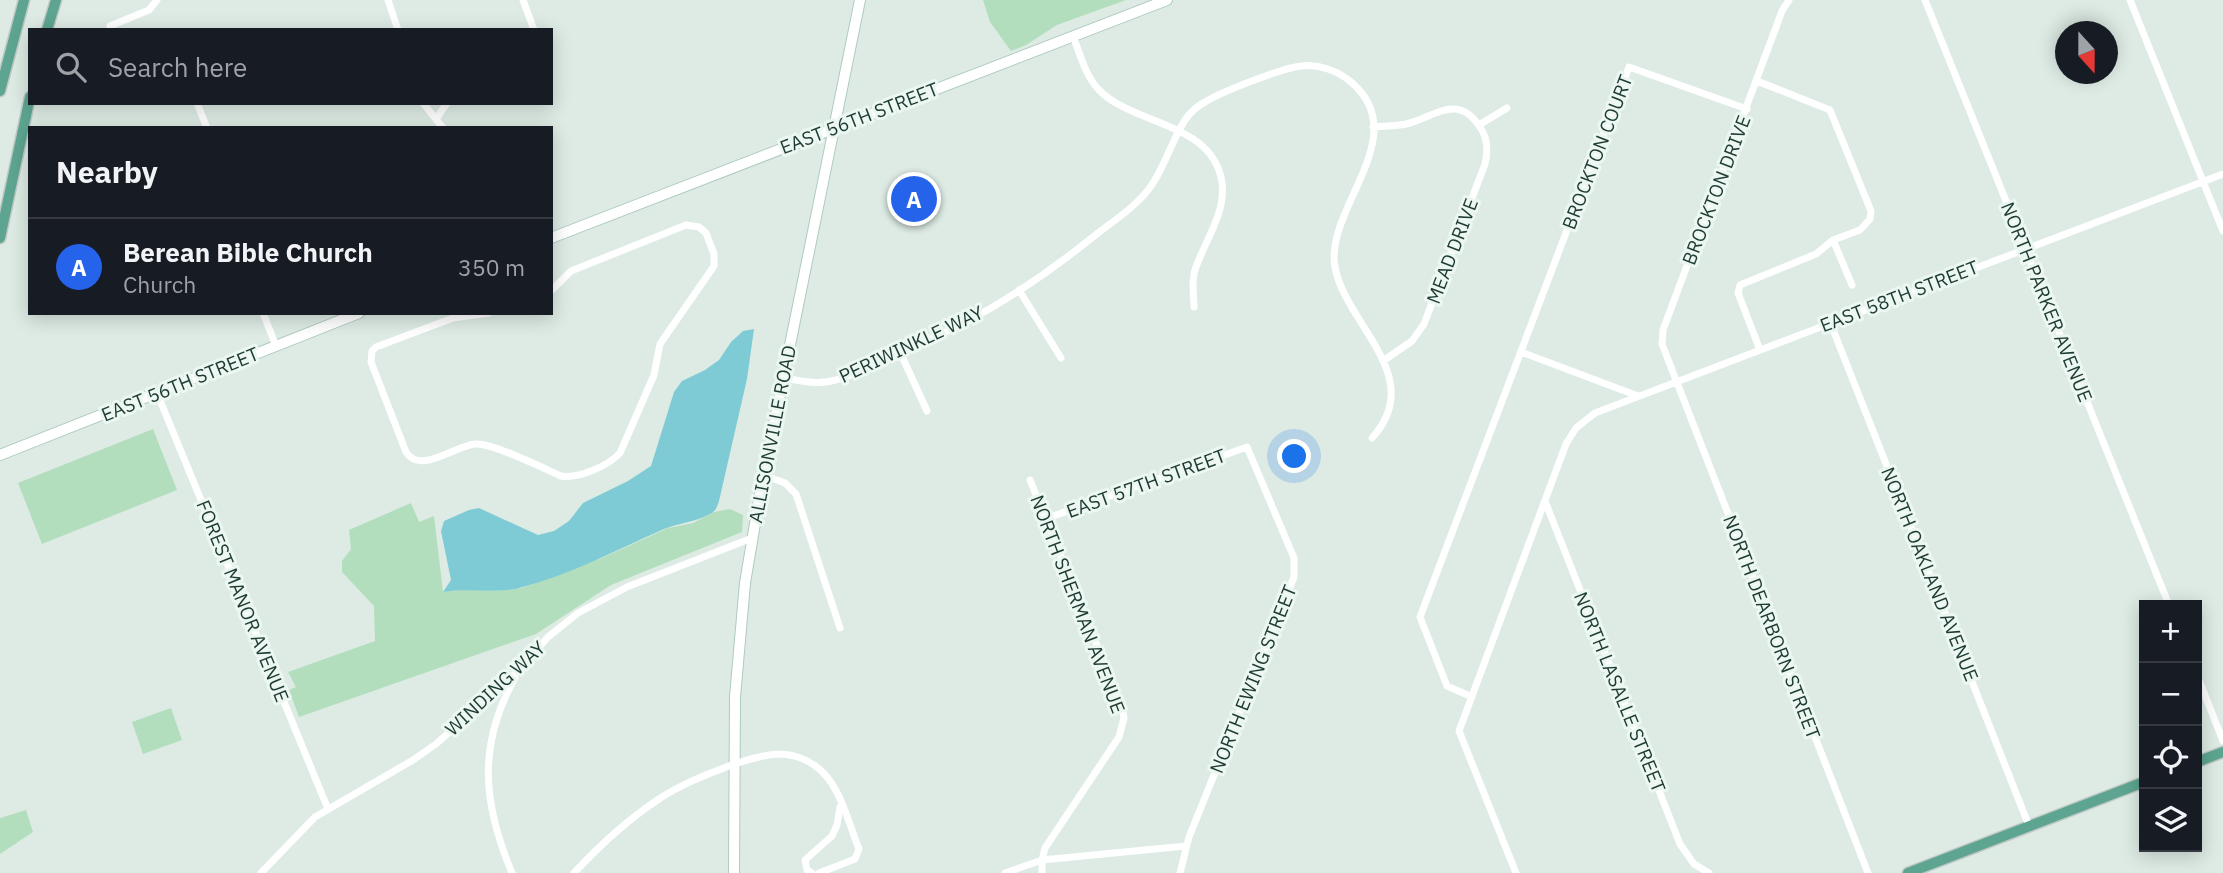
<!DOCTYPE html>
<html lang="en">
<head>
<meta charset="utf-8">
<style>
  body { margin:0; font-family:"IBM Plex Sans",sans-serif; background:#20242c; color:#f1f3f6 }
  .controls { position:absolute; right:21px; bottom:21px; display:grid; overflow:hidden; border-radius:0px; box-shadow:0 4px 18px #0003 }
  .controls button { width:63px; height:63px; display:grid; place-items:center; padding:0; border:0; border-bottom:2px solid #363941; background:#171b24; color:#f1f3f6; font:35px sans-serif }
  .compass { position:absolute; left:2055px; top:21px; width:63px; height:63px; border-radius:50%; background:#171b24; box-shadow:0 4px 18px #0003; rotate:159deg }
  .you { position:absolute; left:1295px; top:457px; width:24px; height:24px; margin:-18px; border:5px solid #fff; border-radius:50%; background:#1a73e8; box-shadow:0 0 0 10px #1a73e833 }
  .badge { display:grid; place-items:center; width:46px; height:46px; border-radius:50%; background:#2563eb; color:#fff; font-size:23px; font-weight:700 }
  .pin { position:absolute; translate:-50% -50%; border:4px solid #fff; box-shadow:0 2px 7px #0006 }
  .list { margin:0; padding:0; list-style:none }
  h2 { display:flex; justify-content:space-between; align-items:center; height:91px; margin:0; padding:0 28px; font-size:30px }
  h2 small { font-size:23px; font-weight:400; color:#9ea1a6 }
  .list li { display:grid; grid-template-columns:46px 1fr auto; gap:21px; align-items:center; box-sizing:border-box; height:98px; padding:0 28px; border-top:2px solid #363941 }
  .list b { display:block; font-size:26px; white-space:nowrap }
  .list p { margin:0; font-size:23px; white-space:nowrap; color:#9ea1a6 }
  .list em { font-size:23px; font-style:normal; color:#9ea1a6 }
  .icon { flex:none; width:38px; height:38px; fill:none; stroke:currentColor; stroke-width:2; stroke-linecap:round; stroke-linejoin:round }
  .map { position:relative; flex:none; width:2223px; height:873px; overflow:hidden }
  .search { position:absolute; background:#171b24; box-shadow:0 4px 18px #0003; left:28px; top:28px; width:525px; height:77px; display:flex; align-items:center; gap:18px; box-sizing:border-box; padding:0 24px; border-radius:0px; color:#9ea1a6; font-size:26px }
  .panel { position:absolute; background:#171b24; box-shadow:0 4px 18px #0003; left:28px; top:126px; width:525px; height:189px; border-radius:0px }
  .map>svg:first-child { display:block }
  .green { fill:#b3debe }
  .water { fill:#7ecbd6 }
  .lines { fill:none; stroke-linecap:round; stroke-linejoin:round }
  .secondary-casing { stroke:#afcbc0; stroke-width:12 }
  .primary-casing { stroke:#c0c8c6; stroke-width:13 }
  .street { stroke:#fff; stroke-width:7 }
  .secondary { stroke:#fff; stroke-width:10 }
  .primary { stroke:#5da590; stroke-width:10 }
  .labels { text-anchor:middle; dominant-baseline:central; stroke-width:6; stroke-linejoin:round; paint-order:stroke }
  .street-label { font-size:19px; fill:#1d3b32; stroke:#edf7f2 }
</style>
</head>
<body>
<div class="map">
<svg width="2223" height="873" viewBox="0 0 2223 873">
  <rect width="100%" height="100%" fill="#ddebe4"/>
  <!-- green -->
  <path class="green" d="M 983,0 L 1126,0 L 1057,25 L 1026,45 L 1011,51 L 990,22 Z
    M 153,429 L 177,490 L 42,544 L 18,483 Z
    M 411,503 L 419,522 L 434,516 L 443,592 L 462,589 L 497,591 L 522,588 L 602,558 L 668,528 L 693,523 L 714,512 L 730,509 L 743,515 L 742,532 L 611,585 L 536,634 L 299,717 L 289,690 L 296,687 L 288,672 L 375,641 L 374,606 L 342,572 L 342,561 L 351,549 L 349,530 Z
    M 171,708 L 182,740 L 143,754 L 132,722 Z
    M 26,810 L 33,832 L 0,854 L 0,818 Z"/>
  <!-- water -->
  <path class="water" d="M 754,329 L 747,379 L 719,501 C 717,507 716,511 710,514 C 695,522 679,523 664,529 C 618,549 572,574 523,587 C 497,595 470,587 443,592 L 451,580 L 441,531 L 444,521 L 469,510 L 479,508 L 538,535 L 554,531 L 569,521 L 583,503 L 628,481 L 651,466 L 674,392 L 682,381 L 705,370 L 719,360 L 731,342 L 743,331 Z"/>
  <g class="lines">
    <!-- secondary casing -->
    <g class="secondary-casing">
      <path id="secondary" d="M 551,238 L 1167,0
        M 0,455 L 359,313
        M 734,873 L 735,697 L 745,583 L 761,488 L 860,0"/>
    </g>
    <!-- primary casing -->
    <g class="primary-casing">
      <path id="primary" d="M 47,30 L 56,0
        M 0,91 L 24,0
        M 0,238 L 30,97
        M 2197,762 L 2223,752
        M 1908,873 L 2144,782"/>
    </g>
    <!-- street -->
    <path class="street" d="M 388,0 L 398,30
      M 523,0 L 534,30
      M 1789,0 L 1782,11 L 1663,330 L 1662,344 L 1868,873
      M 1925,0 L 2169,605
      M 2130,0 L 2223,231
      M 112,30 L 110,26 L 149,10 L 157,0
      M 1073,36 C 1080,54 1085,75 1099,90 C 1134,126 1214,122 1222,183 C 1226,214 1204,242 1195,270 C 1191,282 1194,295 1194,307
      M 1757,81 L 1830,110 L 1871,211 L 1870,219 L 1860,230 L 1833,240 L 1816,254 L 1740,285 L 1738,293 L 1760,350
      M 197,103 L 207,128
      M 423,103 L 443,128
      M 436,119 L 447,103
      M 1479,125 L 1507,108
      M 1373,127 C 1384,126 1396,126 1406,124 C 1433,118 1457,92 1480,127 C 1488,138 1488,151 1485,164 L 1424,324 L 1412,341 L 1383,361
      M 1833,240 L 1852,285
      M 1019,290 L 1061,358
      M 263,313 L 276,346
      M 489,313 L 453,318 L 376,347 L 372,351 L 371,362 L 406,452 C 420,475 454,446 475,444 C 491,442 543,468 561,476 C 578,479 608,466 620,453 L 654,375 L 660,344 L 714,266 L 714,254 L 706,233 L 699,227 L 686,225 L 571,271 L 551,291
      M 1830,322 L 2029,826
      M 900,352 L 927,411
      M 1521,352 L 1638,396
      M 782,378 C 798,380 815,385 831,381 C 853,377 874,363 895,354 C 918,344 942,335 964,323 C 1012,298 1056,267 1098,233 C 1112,222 1128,212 1140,199 C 1162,178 1169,145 1185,120 C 1190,113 1197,106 1205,102 C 1221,92 1282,68 1301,66 C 1318,64 1337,70 1351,82 C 1415,136 1324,209 1335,267 C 1345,324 1428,377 1372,438
      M 157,393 L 328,809
      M 763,475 L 785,483 L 796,494 L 840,628
      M 1030,480 L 1122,707 L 1124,718 L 1119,737 L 1045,848 L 1042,860 L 1042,873
      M 1545,501 L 1680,844 L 1694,864 L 1709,873
      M 1045,519 L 1247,447 L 1294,558 L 1294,577 L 1189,837 L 1180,873
      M 2197,675 L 2223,741
      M 1472,697 L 1447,686 L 1420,617 L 1629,67 L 1747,109
      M 261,873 L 315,817 L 413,760 L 436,744 L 518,671 L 548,637 L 578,613 L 627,587 L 752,538
      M 512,873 C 483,804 477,745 515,678
      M 574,873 C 600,845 627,820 659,799 C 684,782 749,755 779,754 C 791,754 804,758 814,765 C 840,782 848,822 859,849 L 855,859 L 819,873
      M 812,873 L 807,870 L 805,860 L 832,836 L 837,825 L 840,807
      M 1005,873 L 1042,860 L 1186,846
      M 1516,873 L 1459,731 L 1566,444 L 1576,428 L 1595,413 L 2223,174"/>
    <!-- secondary -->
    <use href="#secondary" class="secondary"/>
    <!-- primary -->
    <use href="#primary" class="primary"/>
  </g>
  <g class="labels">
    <!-- street labels -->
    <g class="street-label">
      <text transform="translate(859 118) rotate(-21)">EAST 56TH STREET</text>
      <text transform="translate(1597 152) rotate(-69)">BROCKTON COURT</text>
      <text transform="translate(1716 190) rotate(-69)">BROCKTON DRIVE</text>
      <text transform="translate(1452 251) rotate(-69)">MEAD DRIVE</text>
      <text transform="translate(1899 296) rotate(-21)">EAST 58TH STREET</text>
      <text transform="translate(2047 302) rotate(68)">NORTH PARKER AVENUE</text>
      <text transform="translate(911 344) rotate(-25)">PERIWINKLE WAY</text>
      <text transform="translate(180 384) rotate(-22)">EAST 56TH STREET</text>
      <text transform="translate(772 434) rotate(-79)">ALLISONVILLE ROAD</text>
      <text transform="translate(1146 483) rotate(-20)">EAST 57TH STREET</text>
      <text transform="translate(1930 574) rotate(68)">NORTH OAKLAND AVENUE</text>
      <text transform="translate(243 601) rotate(68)">FOREST MANOR AVENUE</text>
      <text transform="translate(1078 604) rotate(69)">NORTH SHERMAN AVENUE</text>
      <text transform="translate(1772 627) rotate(69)">NORTH DEARBORN STREET</text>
      <text transform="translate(1253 679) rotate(-68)">NORTH EWING STREET</text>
      <text transform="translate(495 688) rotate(-43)">WINDING WAY</text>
      <text transform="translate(1620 692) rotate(68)">NORTH LASALLE STREET</text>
    </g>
  </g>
</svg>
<div class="controls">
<button>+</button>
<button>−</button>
<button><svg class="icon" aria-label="locate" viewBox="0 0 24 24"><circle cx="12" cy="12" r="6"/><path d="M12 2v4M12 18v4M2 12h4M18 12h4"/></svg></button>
<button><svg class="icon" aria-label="layers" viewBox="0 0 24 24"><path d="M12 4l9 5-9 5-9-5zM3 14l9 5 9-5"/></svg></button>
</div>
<svg class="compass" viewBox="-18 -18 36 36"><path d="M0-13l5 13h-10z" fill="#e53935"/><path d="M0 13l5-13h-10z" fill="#9ea1a6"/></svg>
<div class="you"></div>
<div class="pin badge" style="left:914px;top:199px">A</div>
<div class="search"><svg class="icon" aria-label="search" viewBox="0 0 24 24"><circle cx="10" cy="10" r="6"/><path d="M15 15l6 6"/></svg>Search here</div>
<section class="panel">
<h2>Nearby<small></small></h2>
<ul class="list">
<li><span class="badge">A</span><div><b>Berean Bible Church</b><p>Church</p></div><em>350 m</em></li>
</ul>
</section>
</div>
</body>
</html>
